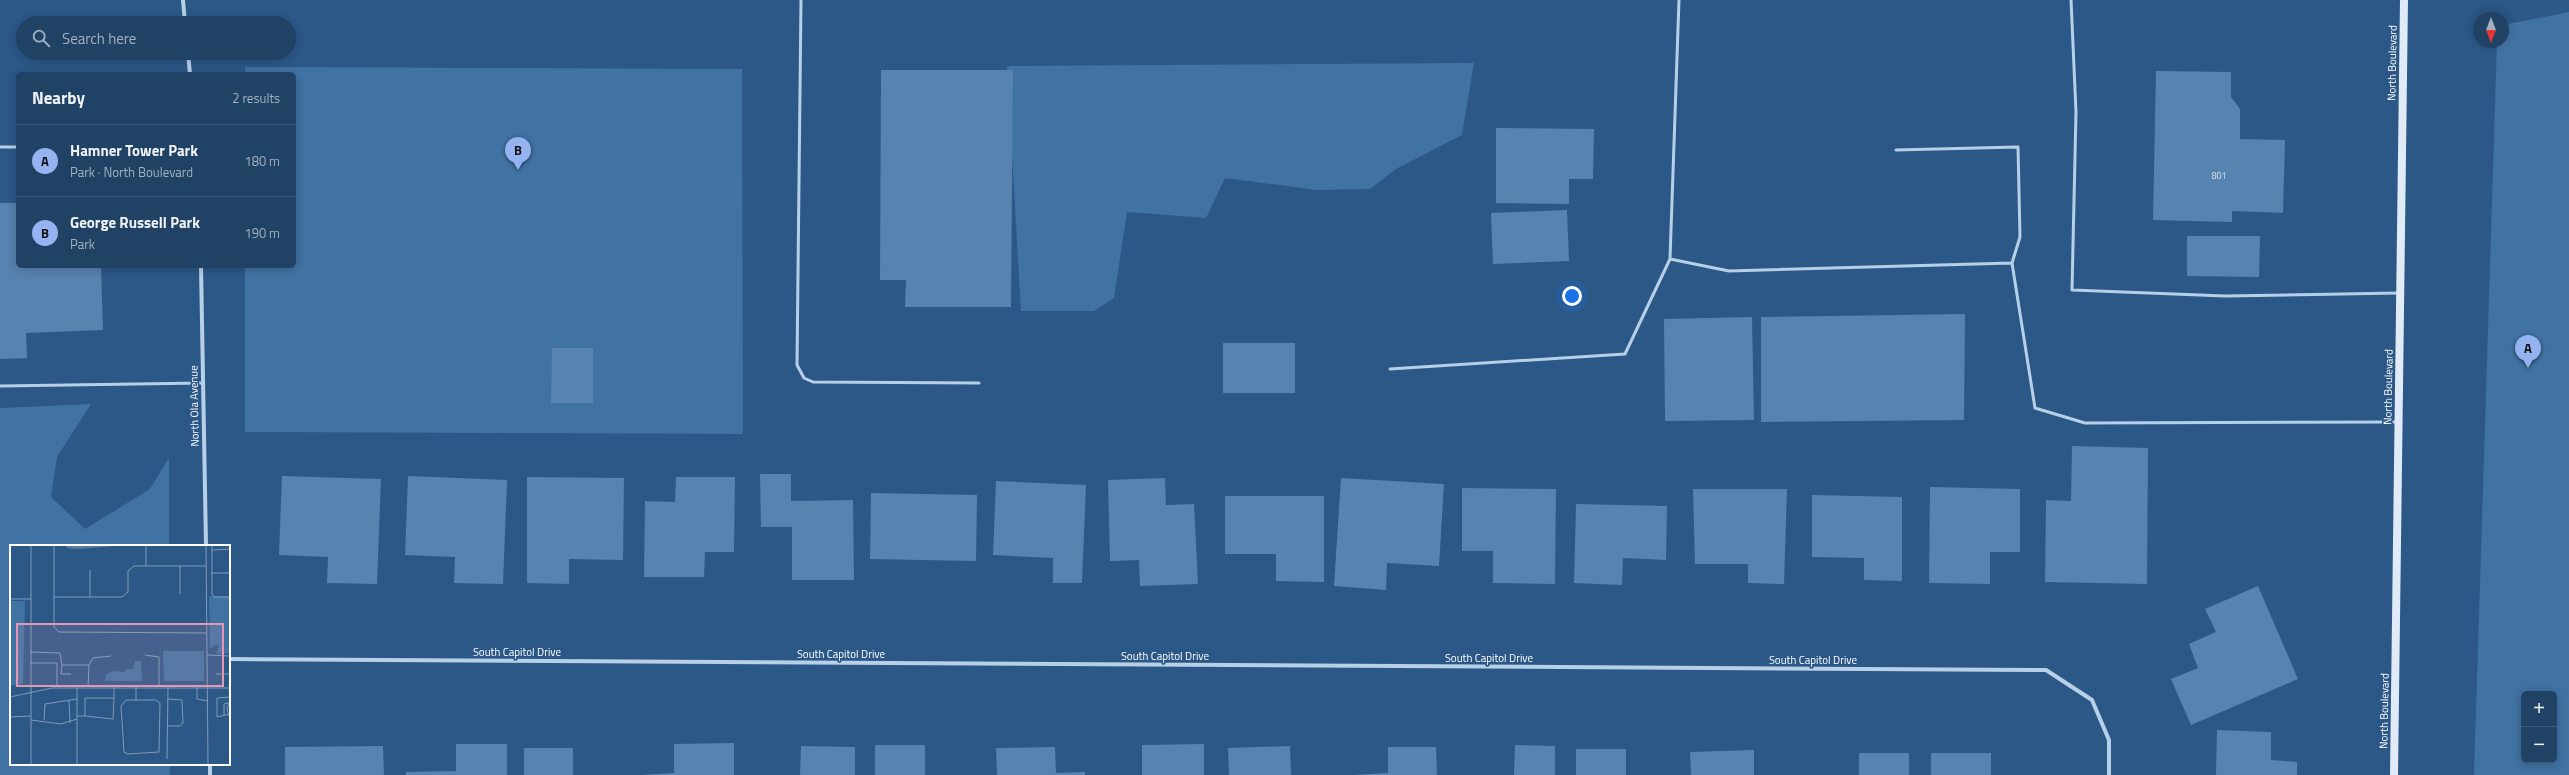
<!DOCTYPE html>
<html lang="en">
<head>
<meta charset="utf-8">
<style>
  body { margin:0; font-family:"Titillium Web",sans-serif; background:#2d4d6e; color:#f1f3f6 }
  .controls { position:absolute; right:12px; bottom:12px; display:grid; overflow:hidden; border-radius:6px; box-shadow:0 2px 10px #0003 }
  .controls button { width:36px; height:36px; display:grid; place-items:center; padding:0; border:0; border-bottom:1px solid #3d5b79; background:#204265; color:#f1f3f6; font:20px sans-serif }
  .compass { position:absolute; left:2473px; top:12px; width:36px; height:36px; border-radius:50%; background:#204265; box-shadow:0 2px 10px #0003; rotate:180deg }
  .you { position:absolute; left:1572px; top:296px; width:14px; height:14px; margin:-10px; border:3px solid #fff; border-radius:50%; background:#1a73e8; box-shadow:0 0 0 6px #1a73e833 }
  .badge { display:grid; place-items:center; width:26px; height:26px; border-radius:50%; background:#95b2f1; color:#111; font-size:13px; font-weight:700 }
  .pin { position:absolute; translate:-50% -33px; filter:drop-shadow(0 1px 2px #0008) }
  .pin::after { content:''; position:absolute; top:21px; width:14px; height:12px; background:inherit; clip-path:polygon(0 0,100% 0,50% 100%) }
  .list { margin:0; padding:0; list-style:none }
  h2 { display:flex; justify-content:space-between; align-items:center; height:52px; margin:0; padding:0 16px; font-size:17px }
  h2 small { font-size:13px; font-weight:400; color:#a2b0bf }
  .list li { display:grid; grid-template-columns:26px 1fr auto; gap:12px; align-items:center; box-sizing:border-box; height:72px; padding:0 16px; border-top:1px solid #3d5b79 }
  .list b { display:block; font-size:15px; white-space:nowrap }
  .list p { margin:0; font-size:13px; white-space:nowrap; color:#a2b0bf }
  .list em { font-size:13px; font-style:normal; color:#a2b0bf }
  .icon { flex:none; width:22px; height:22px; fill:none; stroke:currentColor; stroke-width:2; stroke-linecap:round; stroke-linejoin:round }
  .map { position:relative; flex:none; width:2569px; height:775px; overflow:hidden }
  .search { position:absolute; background:#204265; box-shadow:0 2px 10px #0003; left:16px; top:16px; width:280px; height:44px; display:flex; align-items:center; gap:10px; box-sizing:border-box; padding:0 14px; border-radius:22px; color:#a2b0bf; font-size:15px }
  .panel { position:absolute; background:#204265; box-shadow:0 2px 10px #0003; left:16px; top:72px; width:280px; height:196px; border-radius:6px }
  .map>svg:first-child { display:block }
  .green { fill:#4072a3; fill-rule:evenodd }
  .building { fill:#5783b0 }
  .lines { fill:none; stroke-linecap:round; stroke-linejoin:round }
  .lane { stroke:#b7d0e8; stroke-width:3 }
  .street { stroke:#b7d0e8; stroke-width:4 }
  .secondary { stroke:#e0ebf7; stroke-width:8 }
  .labels { text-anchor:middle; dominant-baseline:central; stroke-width:3.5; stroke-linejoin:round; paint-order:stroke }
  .number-label { font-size:9px; fill:#d5e0eb }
  .street-label { font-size:11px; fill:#fff; stroke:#2b5887 }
  .inset-road { fill:none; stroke:#809bb7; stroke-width:1 }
  .view { fill:#e497b5; fill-opacity:0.15; stroke:#e497b5; stroke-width:2 }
  .inset-edge { fill:none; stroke:#fff; stroke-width:2 }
</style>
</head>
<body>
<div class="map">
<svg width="2569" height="775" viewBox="0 0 2569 775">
  <rect width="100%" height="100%" fill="#2b5887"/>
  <!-- green -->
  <path class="green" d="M 2569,12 L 2569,775 L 2474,775 L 2497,42 L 2503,42 L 2503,25 ZM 2524,694 L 2554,694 L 2554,760 L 2524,760 Z
    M 1474,63 L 1462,135 L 1396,169 L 1370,189 L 1317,190 L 1225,178 L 1206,218 L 1127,212 L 1114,298 L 1094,311 L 1021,311 L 1007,66 Z
    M 245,67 L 742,69 L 743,434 L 245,432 L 245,266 L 294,266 L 294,74 L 245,74 Z
    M 91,404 L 57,457 L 51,497 L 85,529 L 150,489 L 169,458 L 169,546 L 11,546 L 11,764 L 170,764 L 170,775 L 0,775 L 0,408 Z"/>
  <!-- building -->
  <path class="building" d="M 881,70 L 1013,70 L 1011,307 L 905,307 L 906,280 L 880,280 Z
    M 2156,71 L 2231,72 L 2231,97 L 2240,109 L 2240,139 L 2285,140 L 2283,213 L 2232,211 L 2232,222 L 2153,220 Z
    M 1496,128 L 1594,129 L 1593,179 L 1569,179 L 1569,204 L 1496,203 Z
    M 0,203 L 18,203 L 18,266 L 101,266 L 103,330 L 26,333 L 27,358 L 0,359 Z
    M 1567,210 L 1569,261 L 1493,264 L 1491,213 Z
    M 2187,236 L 2260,236 L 2259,277 L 2187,276 Z
    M 1965,314 L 1964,420 L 1761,422 L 1761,317 Z
    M 1752,317 L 1754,420 L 1665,421 L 1664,319 Z
    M 1223,343 L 1295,343 L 1295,393 L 1223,393 Z
    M 552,348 L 593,348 L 593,403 L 551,403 Z
    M 2072,446 L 2148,448 L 2147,584 L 2045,582 L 2046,500 L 2071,501 Z
    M 760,474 L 791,474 L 791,501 L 853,500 L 854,580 L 792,580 L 792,527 L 761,527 Z
    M 282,476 L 381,479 L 377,584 L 327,583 L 328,557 L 279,555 Z
    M 408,476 L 507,480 L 503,584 L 454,583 L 455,557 L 405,555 Z
    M 527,477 L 624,478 L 623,560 L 569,559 L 569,584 L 527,583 Z
    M 676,477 L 735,477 L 734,552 L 705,552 L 704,577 L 644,577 L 645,501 L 675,502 Z
    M 1165,478 L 1166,505 L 1194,504 L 1198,584 L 1140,586 L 1139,560 L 1110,561 L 1108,480 Z
    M 1341,478 L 1444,484 L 1439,566 L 1387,563 L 1386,590 L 1334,586 Z
    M 996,481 L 1086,485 L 1082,583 L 1053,583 L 1053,558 L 993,555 Z
    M 1930,487 L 2020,489 L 2020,552 L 1990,552 L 1990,584 L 1929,583 Z
    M 1462,488 L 1556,489 L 1555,584 L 1493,583 L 1493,551 L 1462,551 Z
    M 1693,489 L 1787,489 L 1784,584 L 1748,583 L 1748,564 L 1695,564 Z
    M 871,493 L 977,495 L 976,561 L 870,559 Z
    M 1812,495 L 1902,497 L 1902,581 L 1864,580 L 1864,558 L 1812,557 Z
    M 1225,496 L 1324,496 L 1324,582 L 1276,581 L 1276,554 L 1225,554 Z
    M 1576,504 L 1667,506 L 1666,560 L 1623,558 L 1622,585 L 1574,583 Z
    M 2258,586 L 2298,679 L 2191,725 L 2171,679 L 2198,668 L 2189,644 L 2216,632 L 2205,609 Z
    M 2217,730 L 2271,732 L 2271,760 L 2297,762 L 2297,775 L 2216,775 Z
    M 734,743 L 734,775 L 641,775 L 674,773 L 674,744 Z
    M 456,744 L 507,744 L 507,775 L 406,775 L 406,772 L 456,771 Z
    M 1204,744 L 1204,775 L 1142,775 L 1142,745 Z
    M 875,745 L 925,745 L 925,775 L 875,775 Z
    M 1515,745 L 1555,746 L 1555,775 L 1514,775 Z
    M 383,746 L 384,775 L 285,775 L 285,747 Z
    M 801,746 L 855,747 L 855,775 L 800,775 Z
    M 1290,746 L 1291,775 L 1229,775 L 1228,748 Z
    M 1055,747 L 1056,773 L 1085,772 L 1085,775 L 997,775 L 996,748 Z
    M 1388,747 L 1436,747 L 1437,775 L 1353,775 L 1388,773 Z
    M 524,748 L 573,748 L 573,775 L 524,775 Z
    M 1576,749 L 1626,749 L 1626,775 L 1576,775 Z
    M 1754,750 L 1754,775 L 1691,775 L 1690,752 Z
    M 1859,753 L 1909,753 L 1909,775 L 1859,775 Z
    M 1931,753 L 1991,753 L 1991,775 L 1931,775 Z"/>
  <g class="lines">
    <!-- lane -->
    <path class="lane" d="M 801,0 L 797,365 L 804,378 L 813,382 L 979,383
      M 2071,0 L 2076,112 L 2072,290 L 2225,296 L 2399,293
      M 0,147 L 18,147
      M 1670,259 L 1729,271 L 2012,263 L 2020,237 L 2018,147 L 1896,150
      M 2012,263 L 2035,408 L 2085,423 L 2399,422
      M 1390,369 L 1625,354 L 1670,259 L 1679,0
      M 0,386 L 203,383"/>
    <!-- street -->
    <path class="street" d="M 183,0 L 185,23
      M 188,53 L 190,74
      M 201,266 L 206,546
      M 229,659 L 2046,670 L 2092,700 L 2109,740 L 2109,775
      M 210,764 L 210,775"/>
    <!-- secondary -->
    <path class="secondary" d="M 2394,775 L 2404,0"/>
  </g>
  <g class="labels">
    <!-- number labels -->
    <g class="number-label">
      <text x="2219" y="175">801</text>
    </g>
    <!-- street labels -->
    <g class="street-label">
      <text transform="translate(2392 63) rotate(-89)">North Boulevard</text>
      <text transform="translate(2388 387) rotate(-89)">North Boulevard</text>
      <text transform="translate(194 406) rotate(-91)">North Ola Avenue</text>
      <text x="517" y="652">South Capitol Drive</text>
      <text x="841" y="654">South Capitol Drive</text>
      <text x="1165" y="656">South Capitol Drive</text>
      <text x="1489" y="658">South Capitol Drive</text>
      <text x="1813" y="660">South Capitol Drive</text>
      <text transform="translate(2384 711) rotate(-89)">North Boulevard</text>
    </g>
  </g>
  <!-- overview -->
  <g transform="translate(10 545)">
    <rect width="220" height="220" fill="#2b5887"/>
    <path d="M 199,51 L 220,51 L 220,108 L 206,109 L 209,101 L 206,99 L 200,104 ZM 0,56 L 15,56 L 13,139 L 0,141 ZM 153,106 L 194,106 L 194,136 L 154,136 ZM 125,116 L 131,116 L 132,136 L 95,136 L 96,130 L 103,126 L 115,127 L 116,124 L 123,124 Z" fill="#4072a3"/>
    <path d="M 56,0 L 117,0 L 67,4 L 57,3 Z" fill="#5c7a9a"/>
    <path class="inset-road" d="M 44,0 L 44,82 L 49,87 L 196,88M 196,0 L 198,220M 202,0 L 202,49 L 204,52 L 220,52M 202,5 L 220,4M 136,21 L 136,0M 170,21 L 170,49M 80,25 L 80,52M 201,28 L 220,28M 44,52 L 112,52 L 118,47 L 118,26 L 124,21 L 196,21M 0,54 L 21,54M 20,107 L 50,108 L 52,120M 135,110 L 149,112 L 149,142M 197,110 L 220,111 L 220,134M 20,118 L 47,118 L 47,142M 61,129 L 51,129 L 52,120 L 79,120M 206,129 L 220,129M 78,142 L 79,120 L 83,113 L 101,111M 126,142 L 126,155M 187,142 L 187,154 L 198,156M 0,152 L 42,143 L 220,143M 220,152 L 207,153 L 207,172 L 220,169M 220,154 L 217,164 L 220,174M 59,155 L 60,178M 116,155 L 146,155 L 150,158 L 149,207 L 118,209 L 114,207 L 111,161 ZM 67,171 L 75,171 L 75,153 L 104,153 L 104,142M 75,171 L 103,174 L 104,153M 214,171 L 214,159 L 218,158M 0,172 L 20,171M 21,175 L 51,179 L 67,174M 34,175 L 35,159 L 67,154M 157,181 L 170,181 L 173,178 L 172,155 L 158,154M 157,214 L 158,142M 21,220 L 21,0M 67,220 L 67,142"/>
    <path class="view" d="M 7,79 L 213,79 L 213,141 L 7,141 Z"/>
    <rect width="220" height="220" class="inset-edge"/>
  </g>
</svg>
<div class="controls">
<button>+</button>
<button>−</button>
</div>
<svg class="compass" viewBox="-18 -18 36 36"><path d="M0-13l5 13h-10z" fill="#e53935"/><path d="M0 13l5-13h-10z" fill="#a2b0bf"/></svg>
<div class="you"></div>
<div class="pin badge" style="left:2528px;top:368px">A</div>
<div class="pin badge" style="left:518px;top:170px">B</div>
<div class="search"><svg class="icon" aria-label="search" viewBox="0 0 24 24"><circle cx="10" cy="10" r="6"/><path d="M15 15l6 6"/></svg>Search here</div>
<section class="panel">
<h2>Nearby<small>2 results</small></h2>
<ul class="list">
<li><span class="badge">A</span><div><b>Hamner Tower Park</b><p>Park · North Boulevard</p></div><em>180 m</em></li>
<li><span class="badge">B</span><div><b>George Russell Park</b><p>Park</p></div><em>190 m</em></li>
</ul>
</section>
</div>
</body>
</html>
